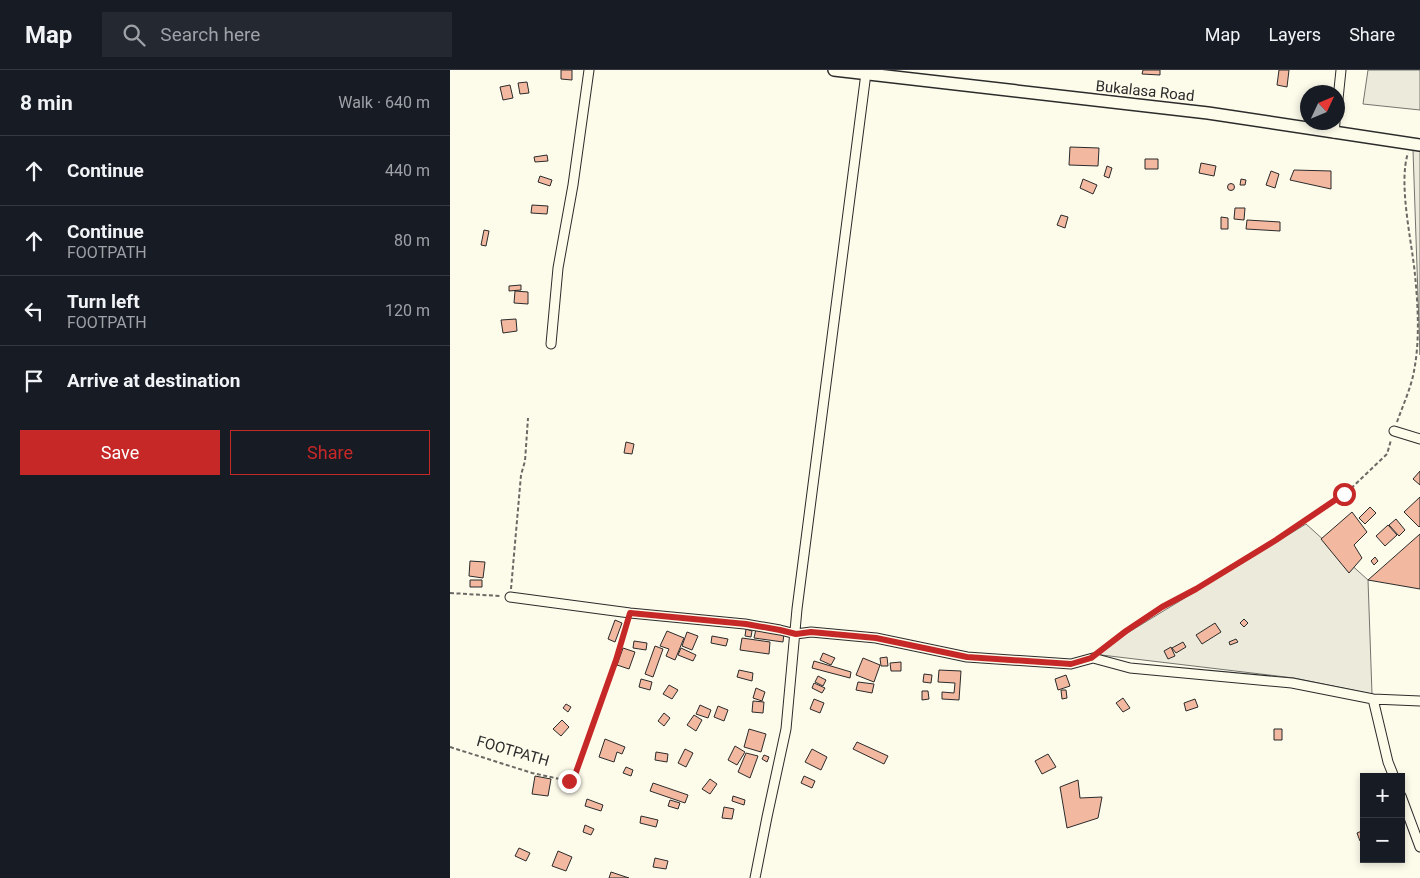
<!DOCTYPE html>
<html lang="en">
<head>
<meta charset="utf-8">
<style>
  body { margin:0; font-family:Roboto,sans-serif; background:#242831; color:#f1f3f6 }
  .controls { position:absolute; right:15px; bottom:15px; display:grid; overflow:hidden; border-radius:0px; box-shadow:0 2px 8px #0003 }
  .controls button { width:45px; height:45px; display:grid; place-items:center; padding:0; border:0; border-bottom:1px solid #363941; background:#171b24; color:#f1f3f6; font:25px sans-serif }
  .compass { position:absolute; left:850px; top:15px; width:45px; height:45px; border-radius:50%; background:#171b24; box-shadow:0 2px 8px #0003; rotate:46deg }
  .stop { position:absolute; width:15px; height:15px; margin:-11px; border:4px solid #c62828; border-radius:50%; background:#fff }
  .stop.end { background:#c62828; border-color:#fff; box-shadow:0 1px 5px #0008 }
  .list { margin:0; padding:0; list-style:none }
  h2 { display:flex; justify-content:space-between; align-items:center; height:65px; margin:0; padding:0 20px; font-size:21px }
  h2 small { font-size:16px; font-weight:400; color:#9ea1a6 }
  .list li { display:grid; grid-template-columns:32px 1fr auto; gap:15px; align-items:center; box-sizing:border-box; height:70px; padding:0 20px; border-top:1px solid #363941 }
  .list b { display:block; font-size:19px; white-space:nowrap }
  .list p { margin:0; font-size:16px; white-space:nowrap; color:#9ea1a6 }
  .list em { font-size:16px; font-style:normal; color:#9ea1a6 }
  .actions { display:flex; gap:10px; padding:15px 20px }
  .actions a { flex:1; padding:11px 0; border:1px solid #c62828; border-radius:0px; text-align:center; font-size:18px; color:#c62828 }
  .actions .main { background:#c62828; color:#fff }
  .icon { flex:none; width:28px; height:28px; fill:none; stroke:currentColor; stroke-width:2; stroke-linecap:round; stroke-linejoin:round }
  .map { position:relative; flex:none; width:970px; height:808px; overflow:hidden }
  header { display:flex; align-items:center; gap:30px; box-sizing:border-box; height:70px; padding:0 25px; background:#171b24; border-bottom:1px solid #363941 }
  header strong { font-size:24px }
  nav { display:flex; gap:28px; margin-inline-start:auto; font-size:18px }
  .search { width:350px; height:45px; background:#242831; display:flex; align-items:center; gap:12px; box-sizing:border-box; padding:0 18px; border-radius:0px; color:#9ea1a6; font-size:19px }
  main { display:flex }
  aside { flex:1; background:#171b24 }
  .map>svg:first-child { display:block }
  .green { fill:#ecebdb; stroke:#74746e }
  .building { fill:#f2b8a0; stroke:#2b2b2b }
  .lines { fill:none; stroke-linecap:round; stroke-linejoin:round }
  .minor-casing { stroke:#2b2b2b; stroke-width:11 }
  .tertiary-casing { stroke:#2b2b2b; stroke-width:14 }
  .path { stroke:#6a6964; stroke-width:2; stroke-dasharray:4 2.5; stroke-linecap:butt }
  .minor { stroke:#fdfbea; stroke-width:9 }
  .tertiary { stroke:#fdfbea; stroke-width:11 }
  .route { stroke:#c62828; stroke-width:6 }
  .labels { text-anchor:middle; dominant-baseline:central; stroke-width:4; stroke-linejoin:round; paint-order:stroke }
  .street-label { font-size:15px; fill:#2b2b2b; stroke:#fdfbea }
</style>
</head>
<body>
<header>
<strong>Map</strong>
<div class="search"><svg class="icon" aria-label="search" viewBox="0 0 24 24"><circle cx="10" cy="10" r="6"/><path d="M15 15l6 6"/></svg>Search here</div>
<nav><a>Map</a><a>Layers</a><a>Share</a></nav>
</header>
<main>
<aside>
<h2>8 min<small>Walk · 640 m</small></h2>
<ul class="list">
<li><svg class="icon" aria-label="ahead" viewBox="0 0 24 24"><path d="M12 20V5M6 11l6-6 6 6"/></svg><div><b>Continue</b></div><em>440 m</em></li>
<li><svg class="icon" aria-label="ahead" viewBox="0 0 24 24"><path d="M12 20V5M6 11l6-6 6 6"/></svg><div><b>Continue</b><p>FOOTPATH</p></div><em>80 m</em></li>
<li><svg class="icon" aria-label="left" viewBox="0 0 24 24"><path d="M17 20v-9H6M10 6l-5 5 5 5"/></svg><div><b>Turn left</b><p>FOOTPATH</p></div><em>120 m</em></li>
<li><svg class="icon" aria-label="arrive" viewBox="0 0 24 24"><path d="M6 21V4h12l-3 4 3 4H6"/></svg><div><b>Arrive at destination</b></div></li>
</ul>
<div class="actions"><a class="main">Save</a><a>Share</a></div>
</aside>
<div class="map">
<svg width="970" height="808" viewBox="0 0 970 808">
  <rect width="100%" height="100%" fill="#fdfbea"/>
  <!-- green -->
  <path class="green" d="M 918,0 L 970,0 L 970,40 L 913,34 Z
    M 963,80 L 970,81 L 970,285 Z
    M 856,454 L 918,510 L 922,624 L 844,608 L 643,584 Z"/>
  <!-- building -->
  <path class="building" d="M 111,0 L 122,0 L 122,10 L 111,9 Z
    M 693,0 L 710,0 L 710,5 L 692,4 Z
    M 829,0 L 839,0 L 837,17 L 827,15 Z
    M 77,12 L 79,23 L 70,24 L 68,13 Z
    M 60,15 L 63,28 L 53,30 L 50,17 Z
    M 620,77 L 649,78 L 648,96 L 619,95 Z
    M 97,85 L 98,91 L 85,92 L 84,87 Z
    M 695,89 L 708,89 L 708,99 L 695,99 Z
    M 751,93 L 766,96 L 764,106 L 749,103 Z
    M 657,96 L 662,98 L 659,108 L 654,106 Z
    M 844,100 L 881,101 L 881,119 L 840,110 Z
    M 821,101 L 829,104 L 825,118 L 816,115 Z
    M 90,106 L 102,110 L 100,116 L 88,112 Z
    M 633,109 L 647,115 L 643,124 L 630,118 Z
    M 791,109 L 796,110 L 795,115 L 790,115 Z
    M777.5 117a3.5 3.5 0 1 1 7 0a3.5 3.5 0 1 1-7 0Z
    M 82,135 L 98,136 L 97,144 L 81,143 Z
    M 785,138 L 795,138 L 794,150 L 784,149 Z
    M 611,145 L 618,147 L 615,158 L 607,155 Z
    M 771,147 L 778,148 L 778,159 L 771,159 Z
    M 797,150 L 830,152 L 830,161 L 796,159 Z
    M 34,160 L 39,161 L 36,176 L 31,175 Z
    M 71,215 L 71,220 L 59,221 L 59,216 Z
    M 65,221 L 78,222 L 78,234 L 64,233 Z
    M 66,249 L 67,261 L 53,263 L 51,250 Z
    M 176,372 L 184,374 L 182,384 L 174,383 Z
    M 970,401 L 970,415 L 963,409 Z
    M 970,427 L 970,456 L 969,457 L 954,442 Z
    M 920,437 L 926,443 L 915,454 L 909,448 Z
    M 902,442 L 917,462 L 904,475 L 912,488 L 899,503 L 871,469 Z
    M 946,449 L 955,460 L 949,466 L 939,455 Z
    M 938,455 L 947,465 L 935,476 L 926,466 Z
    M 970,464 L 970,519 L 918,510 Z
    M 925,487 L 928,491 L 924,495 L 921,491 Z
    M 20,491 L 35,492 L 33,508 L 19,506 Z
    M 20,510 L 32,510 L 32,517 L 20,517 Z
    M 794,549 L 798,553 L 794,557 L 790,553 Z
    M 165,550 L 172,553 L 165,572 L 158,569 Z
    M 765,553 L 771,562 L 752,574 L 746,565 Z
    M 296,559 L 302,561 L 301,567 L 295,566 Z
    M 306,559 L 334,563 L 333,572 L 304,568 Z
    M 217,561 L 234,568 L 225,590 L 216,586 L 219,579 L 210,576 Z
    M 237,562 L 248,566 L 242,580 L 232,576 Z
    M 262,566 L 278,569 L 276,576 L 261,573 Z
    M 292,568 L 320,572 L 319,584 L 290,580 Z
    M 786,569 L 788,572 L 780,575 L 779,572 Z
    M 184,571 L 197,573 L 196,580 L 183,578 Z
    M 733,572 L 736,577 L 726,583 L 722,578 Z
    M 205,576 L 213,579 L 203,607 L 195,604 Z
    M 721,577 L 725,586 L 718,589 L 714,581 Z
    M 173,578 L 185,582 L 179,599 L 167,595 Z
    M 231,578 L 246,585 L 243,591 L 228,585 Z
    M 373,583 L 385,588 L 381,595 L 370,590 Z
    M 437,587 L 438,596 L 431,596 L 430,588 Z
    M 413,588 L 430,595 L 424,612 L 406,605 Z
    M 364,591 L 401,602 L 400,608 L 362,598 Z
    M 451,592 L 451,601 L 441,601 L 440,593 Z
    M 289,600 L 303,603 L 302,611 L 287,607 Z
    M 489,600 L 511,601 L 509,630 L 492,629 L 492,622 L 504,623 L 505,613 L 488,612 Z
    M 474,604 L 482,605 L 481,613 L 473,612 Z
    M 616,605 L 620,616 L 608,620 L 605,609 Z
    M 368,606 L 376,610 L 373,616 L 365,612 Z
    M 191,609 L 202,612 L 200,620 L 189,617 Z
    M 408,612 L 424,614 L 422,623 L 406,620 Z
    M 364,613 L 375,618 L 372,623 L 362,618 Z
    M 219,615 L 228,620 L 222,629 L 213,624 Z
    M 306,618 L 315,622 L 312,631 L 303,628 Z
    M 611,620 L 616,620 L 617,628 L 612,629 Z
    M 472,621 L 478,621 L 479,629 L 472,630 Z
    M 673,628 L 680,638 L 673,642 L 666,633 Z
    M 364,629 L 374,633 L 370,643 L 360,639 Z
    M 745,629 L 748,637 L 736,641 L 734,633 Z
    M 303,631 L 314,632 L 313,643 L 302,642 Z
    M 116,634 L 121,637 L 118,642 L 113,638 Z
    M 250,635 L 261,640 L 258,648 L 246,644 Z
    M 268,636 L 278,640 L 274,651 L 264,647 Z
    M 214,643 L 220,648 L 214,656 L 208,651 Z
    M 244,645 L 252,650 L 246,661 L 237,655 Z
    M 112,650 L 119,657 L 111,666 L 103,659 Z
    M 299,659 L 316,664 L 311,682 L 294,677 Z
    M 824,659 L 832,659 L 832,670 L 824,670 Z
    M 155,669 L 175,677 L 172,684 L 167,682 L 164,692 L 149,687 Z
    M 407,672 L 438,686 L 434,694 L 403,679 Z
    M 285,676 L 295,682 L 287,695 L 278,690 Z
    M 235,679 L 243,683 L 236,697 L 228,693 Z
    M 362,679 L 377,687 L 371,700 L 355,692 Z
    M 206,682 L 218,684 L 217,692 L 205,690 Z
    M 296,683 L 308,686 L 300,708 L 288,702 Z
    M 598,684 L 606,697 L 592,704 L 585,691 Z
    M 314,685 L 319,687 L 317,692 L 312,689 Z
    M 176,697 L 183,700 L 181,706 L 173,703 Z
    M 85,706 L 101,709 L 98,726 L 82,724 Z
    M 354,706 L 365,711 L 362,718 L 351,713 Z
    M 260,709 L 267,714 L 260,724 L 252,719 Z
    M 628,710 L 630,728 L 652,727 L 648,748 L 617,758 L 610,717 Z
    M 203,713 L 238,725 L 235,733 L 200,721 Z
    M 283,726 L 295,730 L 294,735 L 282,731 Z
    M 137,729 L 153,735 L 151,741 L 135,736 Z
    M 220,730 L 230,733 L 228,739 L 218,736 Z
    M 274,737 L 284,739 L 282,749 L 272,748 Z
    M 191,746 L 208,750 L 206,757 L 190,753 Z
    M 135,755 L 144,759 L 141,765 L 133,762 Z
    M 914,760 L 914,770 L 910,771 L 907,763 Z
    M 69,778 L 80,783 L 76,791 L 65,786 Z
    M 108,781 L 122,787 L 116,801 L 102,796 Z
    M 205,788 L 218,791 L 216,799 L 203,797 Z
    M 161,802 L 179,808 L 159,808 Z"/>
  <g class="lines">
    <!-- minor casing -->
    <g class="minor-casing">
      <path id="minor" d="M 888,29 L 891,0
        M 884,63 L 885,52
        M 101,274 L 108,198 L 123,115 L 139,0
        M 944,361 L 970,369
        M 60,527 L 180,543 L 295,554 L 330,560 L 346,564 L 361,562 L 426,568 L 517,587 L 621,594 L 643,588 L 680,598 L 842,613 L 923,629 L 970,631
        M 923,629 L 938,692 L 944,707
        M 951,726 L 970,777
        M 305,808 L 317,747 L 336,659 L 347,539 L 416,3"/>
    </g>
    <!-- tertiary casing -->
    <g class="tertiary-casing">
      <path id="tertiary" d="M 384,0 L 758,43 L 970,75"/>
    </g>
    <!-- path -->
    <path class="path" d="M 947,352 C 953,335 961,318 964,301 C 970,270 968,236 965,205 C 962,172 948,114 958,83
      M 61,519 L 71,405 L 75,391 L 78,348
      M 0,523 L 51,526
      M 651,581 L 676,561 L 712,537 L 746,519 L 826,470 L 894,425 L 937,384 L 941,370
      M 0,677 L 82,703 L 119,711 L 125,705 L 166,590 L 178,551"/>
    <!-- minor -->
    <use href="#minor" class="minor"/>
    <!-- tertiary -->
    <use href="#tertiary" class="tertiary"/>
  </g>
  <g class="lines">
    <!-- route -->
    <path class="route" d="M 119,711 L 125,705 L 166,590 L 180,543 L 296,554 L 330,560 L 346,564 L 361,562 L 426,568 L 517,587 L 621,594 L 641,588 L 676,561 L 712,537 L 746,519 L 826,470 L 894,424"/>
  </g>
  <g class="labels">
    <!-- street labels -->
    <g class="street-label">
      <text transform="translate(695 21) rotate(6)">Bukalasa Road</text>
      <text transform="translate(63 681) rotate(16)">FOOTPATH</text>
    </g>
  </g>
</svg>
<div class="controls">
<button>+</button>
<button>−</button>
</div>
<svg class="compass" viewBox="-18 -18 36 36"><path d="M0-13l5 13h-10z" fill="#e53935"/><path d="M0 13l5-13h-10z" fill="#9ea1a6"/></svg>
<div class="stop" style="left:894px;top:424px"></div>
<div class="stop end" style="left:119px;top:711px"></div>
</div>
</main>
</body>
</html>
